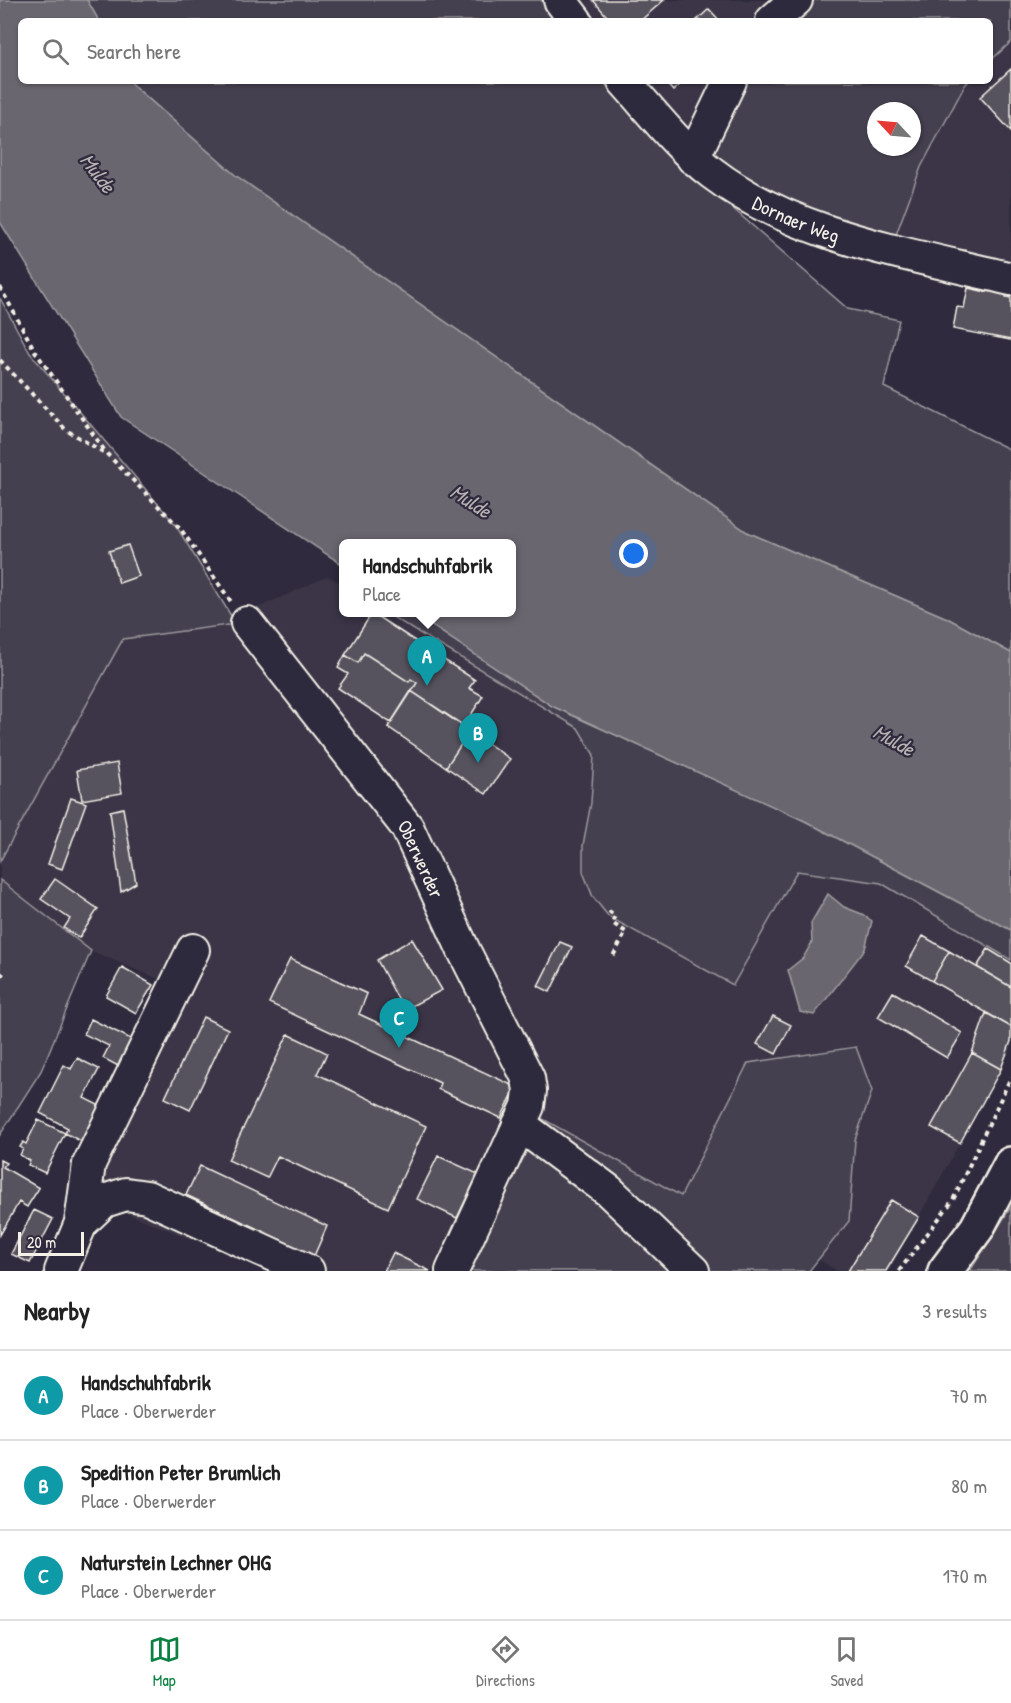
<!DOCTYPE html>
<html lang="en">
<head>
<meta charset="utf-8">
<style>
  body { margin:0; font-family:"Patrick Hand",sans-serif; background:#f6f6f6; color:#222 }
  .compass { position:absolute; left:867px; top:102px; width:54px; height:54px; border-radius:50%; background:#fff; box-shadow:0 2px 4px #0004; rotate:296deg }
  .scale { position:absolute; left:18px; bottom:15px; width:66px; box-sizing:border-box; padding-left:6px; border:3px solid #f4f1e8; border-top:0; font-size:16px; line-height:21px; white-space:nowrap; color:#f4f1e8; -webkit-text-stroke:4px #2f2a3d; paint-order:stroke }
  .you { position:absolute; left:634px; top:554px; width:21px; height:21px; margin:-15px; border:4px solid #fff; border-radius:50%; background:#1a73e8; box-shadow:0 0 0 9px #1a73e833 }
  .badge { display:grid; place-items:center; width:39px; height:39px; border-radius:50%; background:#0b8043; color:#fff; font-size:20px; font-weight:700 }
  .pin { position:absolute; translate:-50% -50px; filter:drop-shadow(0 2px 3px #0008) }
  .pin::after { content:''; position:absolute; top:32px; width:21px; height:18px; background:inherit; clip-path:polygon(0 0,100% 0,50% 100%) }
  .popup { position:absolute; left:339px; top:539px; width:177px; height:78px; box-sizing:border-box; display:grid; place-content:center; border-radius:9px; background:#fff; filter:drop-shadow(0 2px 4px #0005); font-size:20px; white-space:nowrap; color:#767676 }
  .popup b { font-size:22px; color:#222 }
  .popup::after { content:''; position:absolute; left:50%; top:100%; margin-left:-12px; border:12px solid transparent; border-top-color:#fff }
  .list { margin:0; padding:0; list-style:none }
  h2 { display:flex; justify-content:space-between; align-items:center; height:78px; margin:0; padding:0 24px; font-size:26px }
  h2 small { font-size:20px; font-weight:400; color:#767676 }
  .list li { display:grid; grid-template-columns:39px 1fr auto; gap:18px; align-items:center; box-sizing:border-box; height:90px; padding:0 24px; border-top:2px solid #e0e0e0 }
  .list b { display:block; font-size:22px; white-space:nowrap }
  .list p { margin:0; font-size:20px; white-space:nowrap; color:#767676 }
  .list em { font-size:20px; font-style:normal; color:#767676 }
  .icon { flex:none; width:33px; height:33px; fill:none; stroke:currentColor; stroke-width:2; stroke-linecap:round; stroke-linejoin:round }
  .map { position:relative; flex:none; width:1011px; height:1271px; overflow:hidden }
  .search { position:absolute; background:#fff; box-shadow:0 2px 4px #0004; left:18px; right:18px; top:18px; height:66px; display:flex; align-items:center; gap:15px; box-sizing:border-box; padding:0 21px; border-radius:9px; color:#767676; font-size:22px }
  .sheet { height:348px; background:#fff }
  nav { display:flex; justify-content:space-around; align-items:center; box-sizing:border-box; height:84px; border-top:2px solid #e0e0e0; background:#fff; font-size:16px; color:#767676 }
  nav a { display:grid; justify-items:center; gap:3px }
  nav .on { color:#0b8043 }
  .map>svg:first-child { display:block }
  .built { fill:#3b3647 }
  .green { fill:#454050; stroke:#9c989c; stroke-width:1.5; fill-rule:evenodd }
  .water { fill:#6a6670; stroke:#a19ea0; stroke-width:1.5 }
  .building { fill:#56525f; stroke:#f4f1e8; stroke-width:1.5 }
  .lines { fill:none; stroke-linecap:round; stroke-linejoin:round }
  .minor-casing { stroke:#f4f1e8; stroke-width:36 }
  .major-casing { stroke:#f4f1e8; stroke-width:38 }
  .path { stroke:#f4f1e8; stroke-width:4; stroke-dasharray:4.5 4.5; stroke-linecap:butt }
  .minor { stroke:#2f2a3d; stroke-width:32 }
  .major { stroke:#2f2a3d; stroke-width:33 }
  .labels { text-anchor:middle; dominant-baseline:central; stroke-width:4.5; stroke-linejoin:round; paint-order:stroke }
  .street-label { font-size:20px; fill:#f4f1e8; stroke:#2f2a3d }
  .water-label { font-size:21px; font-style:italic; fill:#b6b2b2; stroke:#2f2a3d }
</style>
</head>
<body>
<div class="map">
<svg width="1011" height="1271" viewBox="0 0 1011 1271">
  <rect width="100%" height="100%" fill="#2f2a3d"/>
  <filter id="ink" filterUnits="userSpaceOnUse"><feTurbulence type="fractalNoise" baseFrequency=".0167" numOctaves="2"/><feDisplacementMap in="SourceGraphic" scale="12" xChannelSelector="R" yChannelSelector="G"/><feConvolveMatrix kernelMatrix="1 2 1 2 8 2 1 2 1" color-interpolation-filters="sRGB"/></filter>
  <g filter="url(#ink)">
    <!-- built -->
    <path class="built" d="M 567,0 L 803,0 L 778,21 L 583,21 Z
      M 1011,42 L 1011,269 L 894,240 L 921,167 L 965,85 L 969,81 L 990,81 L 990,61 Z
      M 635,81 L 740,81 L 708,161 Z
      M 328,576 L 343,585 L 343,612 L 386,613 L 578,728 L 594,754 L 591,803 L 583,845 L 609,917 L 733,985 L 796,871 L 881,883 L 1011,960 L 1011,1050 L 889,1271 L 837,1271 L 818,1259 L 849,1221 L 855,1140 L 872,1091 L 856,1047 L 748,1063 L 681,1197 L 536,1116 L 467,1271 L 270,1271 L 126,1213 L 71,1184 L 166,982 L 91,951 L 0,880 L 0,861 L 123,639 L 236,624 L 251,611 Z"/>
    <!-- green -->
    <path class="green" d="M 87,0 L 541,0 L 558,21 L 99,21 Z
      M 803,0 L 1011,0 L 1011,42 L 990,61 L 990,21 L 778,21 Z
      M 131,81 L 602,81 L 683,165 L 848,309 L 899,320 L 884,387 L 1011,450 L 1011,653 L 947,618 L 747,532 L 235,175 L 133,85 Z
      M 740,81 L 969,81 L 965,85 L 921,167 L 894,240 L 822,231 L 708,161 ZM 876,111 L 912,111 L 912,147 L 876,147 Z
      M 0,298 L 30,353 L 175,524 L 236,624 L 123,639 L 0,861 Z
      M 386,613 L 413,613 L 552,706 L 805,821 L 1003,926 L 1011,930 L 1011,960 L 881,883 L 797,871 L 733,985 L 609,917 L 593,897 L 583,872 L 583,845 L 591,803 L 594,755 L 578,728 Z
      M 0,880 L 91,951 L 41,1071 L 0,1135 Z
      M 856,1047 L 872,1091 L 855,1140 L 849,1221 L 809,1271 L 467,1271 L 536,1115 L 681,1196 L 748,1063 Z
      M 1011,1207 L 1011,1271 L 970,1271 Z"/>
    <!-- water -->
    <path class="water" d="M 0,0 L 87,0 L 99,21 L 21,21 L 21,81 L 131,81 L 133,85 L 235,175 L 747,532 L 947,618 L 1011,653 L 1011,930 L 805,821 L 552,706 L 413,613 L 511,612 L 511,544 L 343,544 L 343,565 L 121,417 L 0,222 Z
      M 828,894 L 844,907 L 862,914 L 872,921 L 865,949 L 814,1015 L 800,1012 L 788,970 L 803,958 L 812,942 L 811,923 Z"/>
    <!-- building -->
    <path class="building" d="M 593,0 L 664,0 L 640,21 L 611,21 Z
      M 709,9 L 720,21 L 696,21 Z
      M 1011,69 L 1011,131 L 980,97 Z
      M 664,81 L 684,81 L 673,91 Z
      M 989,283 L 1008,287 L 1006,297 L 1011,298 L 1011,340 L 953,329 L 957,307 L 964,308 L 968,288 L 987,292 Z
      M 128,545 L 139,576 L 119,583 L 109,551 Z
      M 372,613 L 475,680 L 469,688 L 483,696 L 464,726 L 411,691 L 417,683 L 411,679 L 409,682 L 364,653 L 358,663 L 345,655 Z
      M 364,653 L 409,682 L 411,679 L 417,683 L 391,723 L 338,688 L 348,674 L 338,668 L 345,655 L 358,663 Z
      M 411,691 L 470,731 L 446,767 L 388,727 Z
      M 470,731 L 510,759 L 486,794 L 446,767 Z
      M 117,763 L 122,793 L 82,800 L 77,770 Z
      M 71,798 L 86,803 L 62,869 L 48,864 Z
      M 123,808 L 136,883 L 121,892 L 110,811 Z
      M 55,879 L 98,909 L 79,938 L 64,928 L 70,919 L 41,899 Z
      M 923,936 L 949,951 L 932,981 L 906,966 Z
      M 412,939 L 442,990 L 404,1010 L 377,960 Z
      M 560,942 L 572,947 L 550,992 L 538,986 Z
      M 988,949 L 1011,963 L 1011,987 L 977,967 Z
      M 949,951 L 1011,987 L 1011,1027 L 932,981 Z
      M 290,959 L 367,994 L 359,1014 L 516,1087 L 501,1118 L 438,1089 L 440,1083 L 269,1003 Z
      M 122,967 L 153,985 L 136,1013 L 106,996 Z
      M 893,992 L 962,1033 L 947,1058 L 878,1017 Z
      M 986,1013 L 1011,1027 L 1011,1041 L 1001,1069 L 972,1053 Z
      M 773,1016 L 791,1025 L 776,1054 L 757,1044 Z
      M 203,1017 L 228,1029 L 190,1110 L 165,1098 Z
      M 91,1019 L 133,1040 L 120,1067 L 103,1058 L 109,1046 L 84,1034 Z
      M 288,1034 L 327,1053 L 317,1074 L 426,1126 L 388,1208 L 278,1156 L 267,1178 L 228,1160 Z
      M 972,1053 L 1001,1069 L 960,1143 L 931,1127 Z
      M 77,1058 L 99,1069 L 84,1098 L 102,1107 L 84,1143 L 65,1133 L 68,1128 L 40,1113 L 64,1065 L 71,1069 Z
      M 38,1120 L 65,1133 L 45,1173 L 28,1165 L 30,1161 L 20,1155 L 23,1149 L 20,1147 L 23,1142 L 26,1144 Z
      M 438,1156 L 478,1174 L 457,1218 L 417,1199 Z
      M 0,1160 L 6,1163 L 3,1167 L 39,1188 L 27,1207 L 19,1202 L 0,1235 Z
      M 200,1166 L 327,1226 L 314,1256 L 186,1195 Z
      M 891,1200 L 919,1217 L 886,1271 L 848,1271 Z
      M 34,1210 L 53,1219 L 30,1263 L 11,1254 Z
      M 393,1253 L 430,1271 L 384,1271 Z"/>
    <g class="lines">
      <!-- minor casing -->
      <g class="minor-casing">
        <g id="minor">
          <path d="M 560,0 L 576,21"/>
          <path d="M 772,21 L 796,0"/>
          <path id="s1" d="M 624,81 C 652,112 679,148 712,173 C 796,237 911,254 1011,279"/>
          <path d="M 693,158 L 730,81"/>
          <path id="s2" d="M 247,623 L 407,827 L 464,951 L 528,1078 L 530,1091 L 528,1106 L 452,1271"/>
          <path d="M 519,1124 L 609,1191 L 693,1271"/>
          <path d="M 81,1223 L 89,1164 L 193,950"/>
          <path d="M 61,1271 L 81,1223 L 104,1201 L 126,1194 L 147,1197 L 308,1271"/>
        </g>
      </g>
      <!-- major casing -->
      <g class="major-casing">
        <path id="major" d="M 945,1271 L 977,1228 L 1011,1164"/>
      </g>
      <!-- path -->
      <path class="path" d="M 0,287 L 35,351 L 107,454 L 180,528 L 232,603
        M 0,360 L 66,430 L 103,452
        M 609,911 L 615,916 L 612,923 L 626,932 L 613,956
        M 0,973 L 7,978
        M 899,1271 L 953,1200 L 1011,1077"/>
      <!-- minor -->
      <use href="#minor" class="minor"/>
      <!-- major -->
      <use href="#major" class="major"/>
    </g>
  </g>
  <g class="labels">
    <!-- street labels -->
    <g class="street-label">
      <text stroke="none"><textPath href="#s1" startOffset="224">Dornaer Weg</textPath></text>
      <text stroke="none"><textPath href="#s2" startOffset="294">Oberwerder</textPath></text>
    </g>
    <!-- water labels -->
    <g class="water-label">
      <text transform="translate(98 173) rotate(53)">Mulde</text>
      <text transform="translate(471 501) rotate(33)">Mulde</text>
      <text transform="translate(894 740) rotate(29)">Mulde</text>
    </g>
  </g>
</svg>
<svg class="compass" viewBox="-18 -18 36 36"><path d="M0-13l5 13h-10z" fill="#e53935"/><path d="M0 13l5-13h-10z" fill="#767676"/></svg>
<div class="scale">20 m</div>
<div class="you"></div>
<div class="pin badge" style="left:427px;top:686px;background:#0f9aa8">A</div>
<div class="popup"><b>Handschuhfabrik</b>Place</div>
<div class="pin badge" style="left:478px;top:763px;background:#0f9aa8">B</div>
<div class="pin badge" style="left:399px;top:1048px;background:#0f9aa8">C</div>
<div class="search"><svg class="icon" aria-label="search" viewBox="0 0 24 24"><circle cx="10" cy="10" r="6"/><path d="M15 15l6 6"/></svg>Search here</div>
</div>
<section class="sheet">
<h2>Nearby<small>3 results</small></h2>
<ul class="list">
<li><span class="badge" style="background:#0f9aa8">A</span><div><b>Handschuhfabrik</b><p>Place · Oberwerder</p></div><em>70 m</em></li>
<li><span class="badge" style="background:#0f9aa8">B</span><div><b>Spedition Peter Brumlich</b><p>Place · Oberwerder</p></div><em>80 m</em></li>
<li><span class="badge" style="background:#0f9aa8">C</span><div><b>Naturstein Lechner OHG</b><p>Place · Oberwerder</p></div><em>170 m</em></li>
</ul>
</section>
<nav>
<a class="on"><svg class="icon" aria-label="map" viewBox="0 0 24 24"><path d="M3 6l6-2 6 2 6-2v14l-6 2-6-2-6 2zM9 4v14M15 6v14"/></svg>Map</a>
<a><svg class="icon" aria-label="directions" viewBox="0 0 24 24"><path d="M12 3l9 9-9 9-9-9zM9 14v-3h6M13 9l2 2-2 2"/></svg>Directions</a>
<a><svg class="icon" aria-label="saved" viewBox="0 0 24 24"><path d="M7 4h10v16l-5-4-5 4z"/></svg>Saved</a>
</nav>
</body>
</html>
